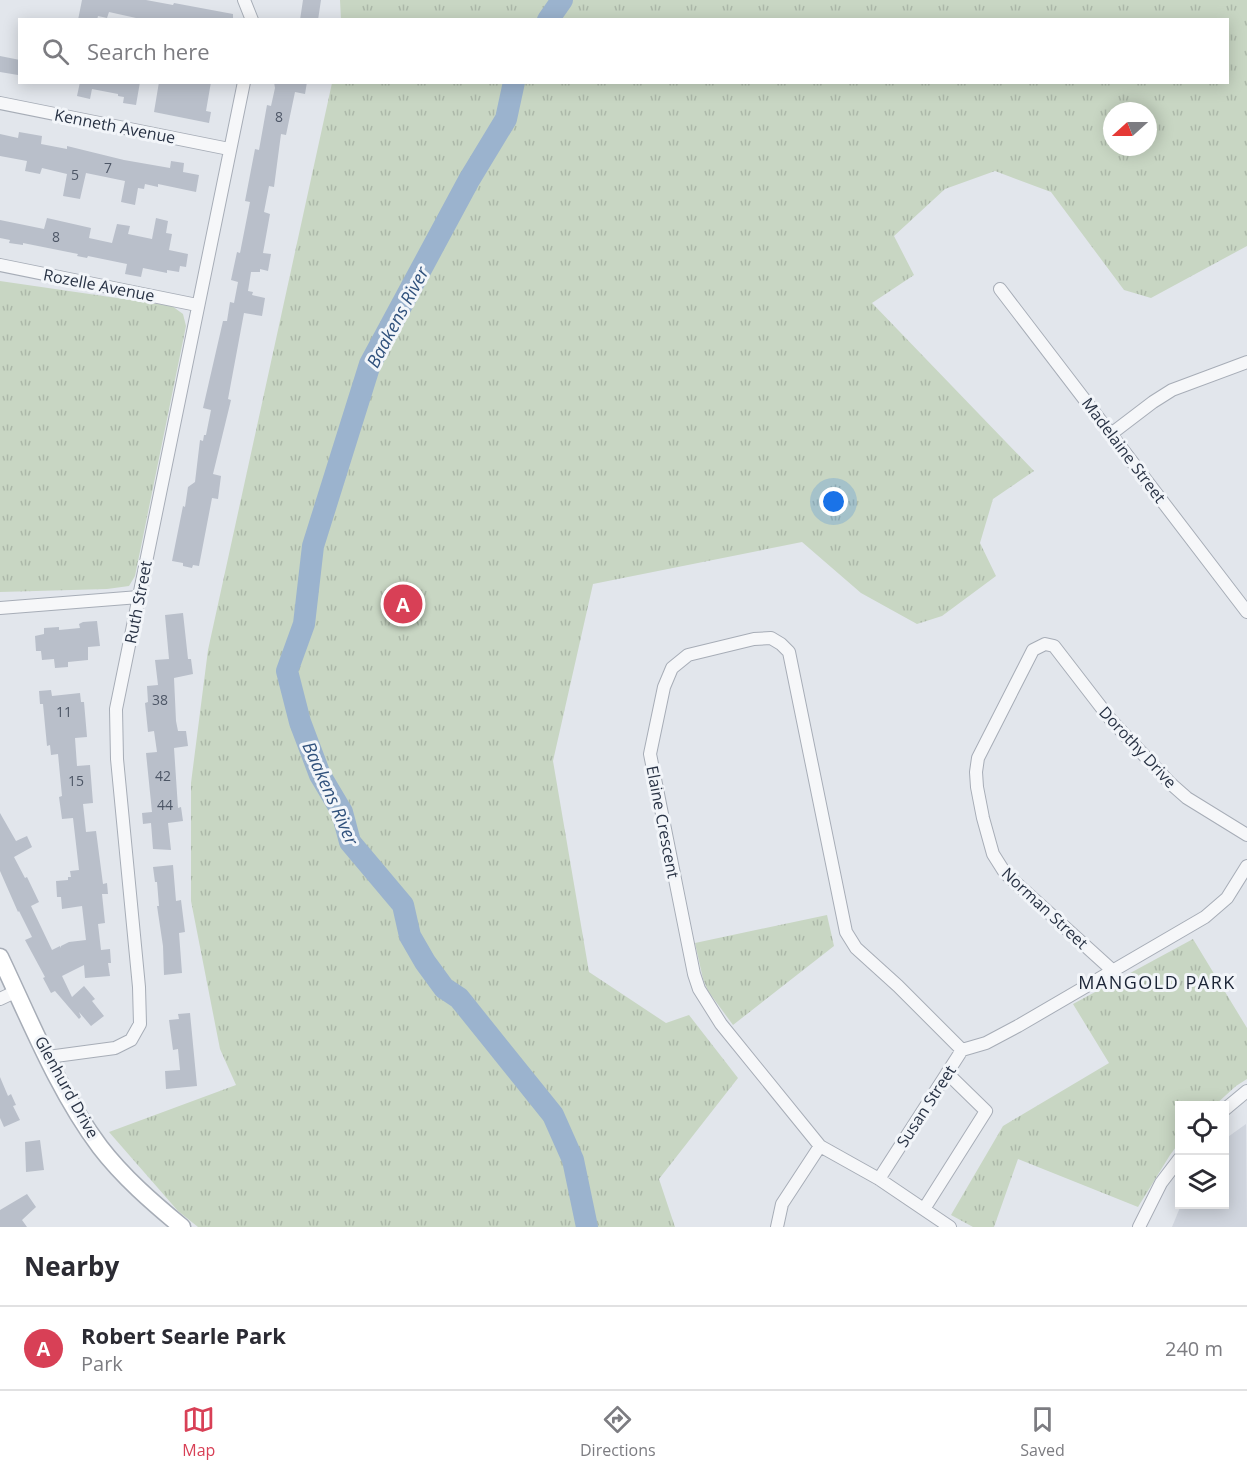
<!DOCTYPE html>
<html lang="en">
<head>
<meta charset="utf-8">
<style>
  body { margin:0; font-family:"Open Sans",sans-serif; background:#f7f7f7; color:#2b2b33 }
  .controls { position:absolute; right:18px; bottom:18px; display:grid; overflow:hidden; border-radius:0px; box-shadow:0 3px 15px #0003 }
  .controls button { width:54px; height:54px; display:grid; place-items:center; padding:0; border:0; border-bottom:2px solid #e1e1e2; background:#fff; color:#2b2b33; font:30px sans-serif }
  .compass { position:absolute; left:1103px; top:102px; width:54px; height:54px; border-radius:50%; background:#fff; box-shadow:0 3px 15px #0003; rotate:249deg }
  .you { position:absolute; left:834px; top:502px; width:21px; height:21px; margin:-15px; border:4px solid #fff; border-radius:50%; background:#1a73e8; box-shadow:0 0 0 9px #1a73e833 }
  .badge { display:grid; place-items:center; width:39px; height:39px; border-radius:50%; background:#d84056; color:#fff; font-size:20px; font-weight:700 }
  .pin { position:absolute; translate:-50% -50%; border:3px solid #fff; box-shadow:0 2px 6px #0006 }
  .list { margin:0; padding:0; list-style:none }
  h2 { display:flex; justify-content:space-between; align-items:center; height:78px; margin:0; padding:0 24px; font-size:26px }
  h2 small { font-size:20px; font-weight:400; color:#7c7c81 }
  .list li { display:grid; grid-template-columns:39px 1fr auto; gap:18px; align-items:center; box-sizing:border-box; height:84px; padding:0 24px; border-top:2px solid #e1e1e2 }
  .list b { display:block; font-size:22px; white-space:nowrap }
  .list p { margin:0; font-size:20px; white-space:nowrap; color:#7c7c81 }
  .list em { font-size:20px; font-style:normal; color:#7c7c81 }
  .icon { flex:none; width:33px; height:33px; fill:none; stroke:currentColor; stroke-width:2; stroke-linecap:round; stroke-linejoin:round }
  .map { position:relative; flex:none; width:1247px; height:1227px; overflow:hidden }
  .search { position:absolute; background:#fff; box-shadow:0 3px 15px #0003; left:18px; right:18px; top:18px; height:66px; display:flex; align-items:center; gap:15px; box-sizing:border-box; padding:0 21px; border-radius:0px; color:#7c7c81; font-size:22px }
  .sheet { height:162px; background:#fff }
  nav { display:flex; justify-content:space-around; align-items:center; box-sizing:border-box; height:84px; border-top:2px solid #e1e1e2; background:#fff; font-size:16px; color:#7c7c81 }
  nav a { display:grid; justify-items:center; gap:3px }
  nav .on { color:#d84056 }
  .map>svg:first-child { display:block }
  .built { fill:#d0d5de }
  .grass { fill:url(#grass-tufts); fill-rule:evenodd }
  .lines { fill:none; stroke-linecap:round; stroke-linejoin:round }
  .river { stroke:#9bb3ce; stroke-width:22 }
  .building { fill:#b9bfca }
  .street-casing { stroke:#a7adb7; stroke-width:14 }
  .secondary-casing { stroke:#a7adb7; stroke-width:19 }
  .street { stroke:#f6f7f9; stroke-width:12 }
  .secondary { stroke:#fff; stroke-width:16 }
  .labels { text-anchor:middle; dominant-baseline:central; stroke-width:6; stroke-linejoin:round; paint-order:stroke }
  .number-label { font-size:14px; fill:#4d5666 }
  .street-label { font-size:16px; fill:#293345; stroke:#f2f5f9 }
  .water-label { font-size:18px; font-style:italic; fill:#30517c; stroke:#f2f5f9 }
  .neighbourhood-label { font-size:18px; letter-spacing:1.5px; fill:#1b2436; stroke:#f2f5f9 }
</style>
</head>
<body>
<div class="map">
<svg width="1247" height="1227" viewBox="0 0 1247 1227">
  <defs>
    <pattern id="grass-tufts" width="24" height="20" patternUnits="userSpaceOnUse" patternTransform="scale(1.5)"><rect width="24" height="20" fill="#c8d6c3"/><path d="M3 7l-1-3M5 7V3M7 7l1-3M15 17l-1-3M17 17v-4M19 17l1-3" fill="none" stroke="#acb8a9"/></pattern>
  </defs>
  <rect width="100%" height="100%" fill="#e2e6ec"/>
  <!-- built -->
  <path class="built" d="M 1246,1124 L 1247,1227 L 1172,1227 L 1181,1205 L 1224,1204 L 1225,1139 Z"/>
  <!-- grass -->
  <path class="grass" d="M 340,0 L 1247,0 L 1247,246 L 1151,298 L 1124,290 L 1051,192 L 995,171 L 945,189 L 894,236 L 914,275 L 872,303 L 1034,471 L 993,499 L 980,543 L 996,576 L 942,616 L 917,624 L 861,593 L 802,542 L 593,584 L 553,761 L 589,972 L 666,1023 L 689,1015 L 738,1078 L 659,1179 L 675,1227 L 198,1227 L 178,1211 L 109,1132 L 236,1085 L 220,1049 L 191,901 L 191,783 L 208,650 L 332,83 L 1228,82 L 1228,20 L 341,20 ZM 1112,111 L 1148,111 L 1148,147 L 1112,147 Z
    M 0,281 L 172,306 L 183,314 L 186,326 L 135,576 L 129,586 L 107,589 L 0,592 Z
    M 827,915 L 834,946 L 733,1025 L 708,991 L 703,979 L 695,943 Z
    M 1193,939 L 1247,1028 L 1247,1079 L 1236,1086 L 1215,1105 L 1180,1106 L 1179,1143 L 1170,1155 L 1138,1207 L 1018,1159 L 994,1227 L 973,1227 L 951,1215 L 1003,1126 L 1109,1063 L 1073,1004 Z"/>
  <g class="lines">
    <!-- river -->
    <path class="river" d="M 548,20 L 562,0
      M 514,82 L 506,119 L 469,180 L 370,364 L 313,546 L 304,624 L 287,671 L 300,722 L 320,775 L 342,812 L 350,842 L 403,905 L 410,936 L 425,962 L 444,988 L 459,998 L 553,1115 L 573,1160 L 587,1227"/>
  </g>
  <!-- building -->
  <path class="building" d="M 82,0 L 146,0 L 173,5 L 174,3 L 233,14 L 233,20 L 145,20 L 109,12 L 107,18 L 98,16 L 97,20 L 78,20 Z
    M 303,0 L 321,0 L 318,20 L 300,20 Z
    M 0,56 L 20,60 L 18,75 L 0,72 Z
    M 80,82 L 140,82 L 136,105 L 123,103 L 124,97 L 118,96 L 118,94 L 92,89 L 90,99 L 77,96 Z
    M 159,82 L 211,82 L 206,111 L 211,112 L 209,123 L 154,112 Z
    M 274,82 L 307,82 L 305,94 L 295,92 L 286,135 L 281,134 L 274,187 L 269,186 L 264,212 L 270,214 L 263,253 L 271,254 L 268,271 L 260,269 L 260,272 L 251,272 L 248,291 L 253,292 L 252,295 L 265,298 L 262,316 L 244,313 L 228,399 L 231,400 L 213,474 L 221,476 L 218,499 L 212,498 L 199,566 L 193,565 L 192,568 L 183,566 L 183,563 L 172,561 L 183,506 L 185,507 L 188,487 L 195,482 L 200,440 L 203,441 L 204,435 L 206,435 L 211,410 L 203,408 L 223,321 L 227,321 L 230,302 L 234,303 L 238,282 L 231,280 L 237,252 L 240,253 L 250,202 L 245,201 L 255,149 L 259,150 L 267,105 L 271,106 L 275,88 Z
    M 19,132 L 42,136 L 41,144 L 67,149 L 67,146 L 124,160 L 170,168 L 171,161 L 184,163 L 183,172 L 199,175 L 196,192 L 158,184 L 158,187 L 145,184 L 144,189 L 138,188 L 135,205 L 121,202 L 125,181 L 86,173 L 80,199 L 63,196 L 67,174 L 42,168 L 40,174 L 25,171 L 27,161 L 0,156 L 0,134 L 18,138 Z
    M 47,218 L 91,228 L 89,238 L 112,243 L 117,224 L 130,226 L 128,234 L 152,239 L 156,218 L 168,221 L 166,233 L 172,234 L 169,250 L 188,254 L 186,267 L 180,266 L 179,272 L 167,270 L 167,273 L 143,268 L 141,277 L 125,274 L 127,264 L 88,256 L 87,258 L 77,256 L 78,254 L 23,243 L 23,245 L 9,243 L 10,240 L 0,238 L 0,220 L 44,229 Z
    M 183,613 L 188,659 L 191,659 L 193,674 L 174,678 L 176,721 L 178,731 L 186,731 L 188,746 L 174,748 L 178,808 L 181,807 L 183,821 L 168,823 L 171,850 L 153,849 L 151,823 L 143,824 L 142,813 L 152,812 L 146,753 L 157,752 L 154,731 L 148,732 L 145,703 L 148,702 L 147,686 L 158,685 L 155,660 L 169,659 L 165,615 Z
    M 97,621 L 100,646 L 88,647 L 88,660 L 68,662 L 68,667 L 55,668 L 54,659 L 42,660 L 41,651 L 36,651 L 35,636 L 44,634 L 44,628 L 59,627 L 59,630 L 80,628 L 79,624 L 83,622 Z
    M 51,690 L 52,696 L 80,693 L 81,702 L 84,702 L 87,737 L 75,738 L 77,766 L 90,765 L 93,803 L 83,804 L 86,832 L 96,831 L 103,884 L 107,883 L 108,894 L 102,894 L 105,923 L 98,924 L 101,950 L 110,949 L 111,963 L 108,963 L 110,976 L 85,978 L 84,965 L 62,976 L 72,997 L 84,986 L 95,999 L 92,1001 L 104,1016 L 91,1026 L 79,1012 L 81,1017 L 79,1019 L 55,991 L 51,993 L 43,978 L 45,977 L 25,940 L 32,937 L 19,911 L 18,912 L 0,871 L 0,813 L 16,841 L 27,836 L 32,847 L 14,857 L 25,878 L 27,877 L 39,902 L 31,906 L 52,950 L 60,946 L 61,948 L 61,946 L 69,942 L 86,940 L 82,906 L 62,909 L 61,897 L 57,897 L 56,881 L 68,880 L 68,877 L 71,877 L 70,871 L 79,870 L 73,818 L 62,819 L 59,797 L 62,796 L 58,754 L 51,755 L 50,745 L 47,746 L 43,704 L 40,704 L 39,691 Z
    M 173,865 L 176,901 L 181,900 L 185,932 L 179,933 L 182,973 L 164,975 L 163,946 L 157,906 L 159,906 L 157,882 L 155,882 L 153,867 Z
    M 190,1013 L 197,1086 L 166,1089 L 165,1071 L 180,1070 L 178,1049 L 173,1050 L 169,1020 L 179,1019 L 178,1014 Z
    M 0,1077 L 8,1096 L 11,1094 L 16,1105 L 13,1106 L 20,1120 L 4,1127 L 0,1118 Z
    M 40,1140 L 44,1170 L 26,1172 L 25,1142 Z
    M 27,1194 L 36,1207 L 22,1220 L 27,1227 L 0,1227 L 0,1210 Z"/>
  <g class="lines">
    <!-- street casing -->
    <g class="street-casing">
      <path id="street" d="M 244,0 L 252,20
        M 0,103 L 229,149
        M 0,265 L 197,305
        M 1000,289 L 1247,612
        M 1111,434 L 1153,402 L 1172,390 L 1247,362
        M 0,608 L 139,597
        M 1112,970 L 1005,873 L 993,854 L 983,818 L 977,787 L 976,772 L 978,758 L 1033,650 L 1045,644 L 1054,646 L 1111,720 L 1170,783 L 1187,798 L 1247,835
        M 0,999 L 17,991
        M 48,1057 L 115,1048 L 131,1040 L 140,1024 L 139,987 L 117,759 L 116,709 L 244,82
        M 1224,1110 L 1247,1091
        M 879,1179 L 962,1050 L 986,1043 L 1018,1026 L 1205,917 L 1227,898 L 1247,866
        M 924,1209 L 986,1111 L 947,1073
        M 777,1227 L 782,1204 L 820,1146
        M 950,1227 L 879,1179 L 820,1146 L 721,1024 L 699,989 L 694,974 L 650,754 L 664,687 L 672,668 L 688,655 L 754,639 L 771,638 L 781,644 L 789,652 L 846,932 L 856,948 L 898,986 L 962,1050
        M 1139,1227 L 1161,1183 L 1180,1158"/>
    </g>
    <!-- secondary casing -->
    <g class="secondary-casing">
      <path id="secondary" d="M 0,957 C 30,1020 58,1091 100,1147 C 123,1177 153,1203 182,1227"/>
    </g>
    <!-- street -->
    <use href="#street" class="street"/>
    <!-- secondary -->
    <use href="#secondary" class="secondary"/>
  </g>
  <g class="labels">
    <!-- number labels -->
    <g class="number-label">
      <text x="279" y="116">8</text>
      <text x="108" y="167">7</text>
      <text x="75" y="174">5</text>
      <text x="56" y="236">8</text>
      <text x="160" y="699">38</text>
      <text x="64" y="711">11</text>
      <text x="163" y="775">42</text>
      <text x="76" y="780">15</text>
      <text x="165" y="804">44</text>
    </g>
    <!-- street labels -->
    <g class="street-label">
      <text transform="translate(115 126) rotate(11)">Kenneth Avenue</text>
      <text transform="translate(99 285) rotate(11)">Rozelle Avenue</text>
      <text transform="translate(1124 450) rotate(53)">Madelaine Street</text>
      <text transform="translate(138 602) rotate(-79)">Ruth Street</text>
      <text transform="translate(1138 747) rotate(47)">Dorothy Drive</text>
      <text transform="translate(663 822) rotate(79)">Elaine Crescent</text>
      <text transform="translate(1045 908) rotate(43)">Norman Street</text>
      <text transform="translate(67 1087) rotate(61)">Glenhurd Drive</text>
      <text transform="translate(926 1106) rotate(-57)">Susan Street</text>
    </g>
    <!-- water labels -->
    <g class="water-label">
      <text transform="translate(397 317) rotate(-62)">Baakens River</text>
      <text transform="translate(331 793) rotate(66)">Baakens River</text>
    </g>
    <!-- neighbourhood labels -->
    <g class="neighbourhood-label">
      <text x="1157" y="982">MANGOLD PARK</text>
    </g>
  </g>
</svg>
<div class="controls">
<button><svg class="icon" aria-label="locate" viewBox="0 0 24 24"><circle cx="12" cy="12" r="6"/><path d="M12 2v4M12 18v4M2 12h4M18 12h4"/></svg></button>
<button><svg class="icon" aria-label="layers" viewBox="0 0 24 24"><path d="M12 4l9 5-9 5-9-5zM3 14l9 5 9-5"/></svg></button>
</div>
<svg class="compass" viewBox="-18 -18 36 36"><path d="M0-13l5 13h-10z" fill="#e53935"/><path d="M0 13l5-13h-10z" fill="#7c7c81"/></svg>
<div class="you"></div>
<div class="pin badge" style="left:403px;top:604px">A</div>
<div class="search"><svg class="icon" aria-label="search" viewBox="0 0 24 24"><circle cx="10" cy="10" r="6"/><path d="M15 15l6 6"/></svg>Search here</div>
</div>
<section class="sheet">
<h2>Nearby<small></small></h2>
<ul class="list">
<li><span class="badge">A</span><div><b>Robert Searle Park</b><p>Park</p></div><em>240 m</em></li>
</ul>
</section>
<nav>
<a class="on"><svg class="icon" aria-label="map" viewBox="0 0 24 24"><path d="M3 6l6-2 6 2 6-2v14l-6 2-6-2-6 2zM9 4v14M15 6v14"/></svg>Map</a>
<a><svg class="icon" aria-label="directions" viewBox="0 0 24 24"><path d="M12 3l9 9-9 9-9-9zM9 14v-3h6M13 9l2 2-2 2"/></svg>Directions</a>
<a><svg class="icon" aria-label="saved" viewBox="0 0 24 24"><path d="M7 4h10v16l-5-4-5 4z"/></svg>Saved</a>
</nav>
</body>
</html>
